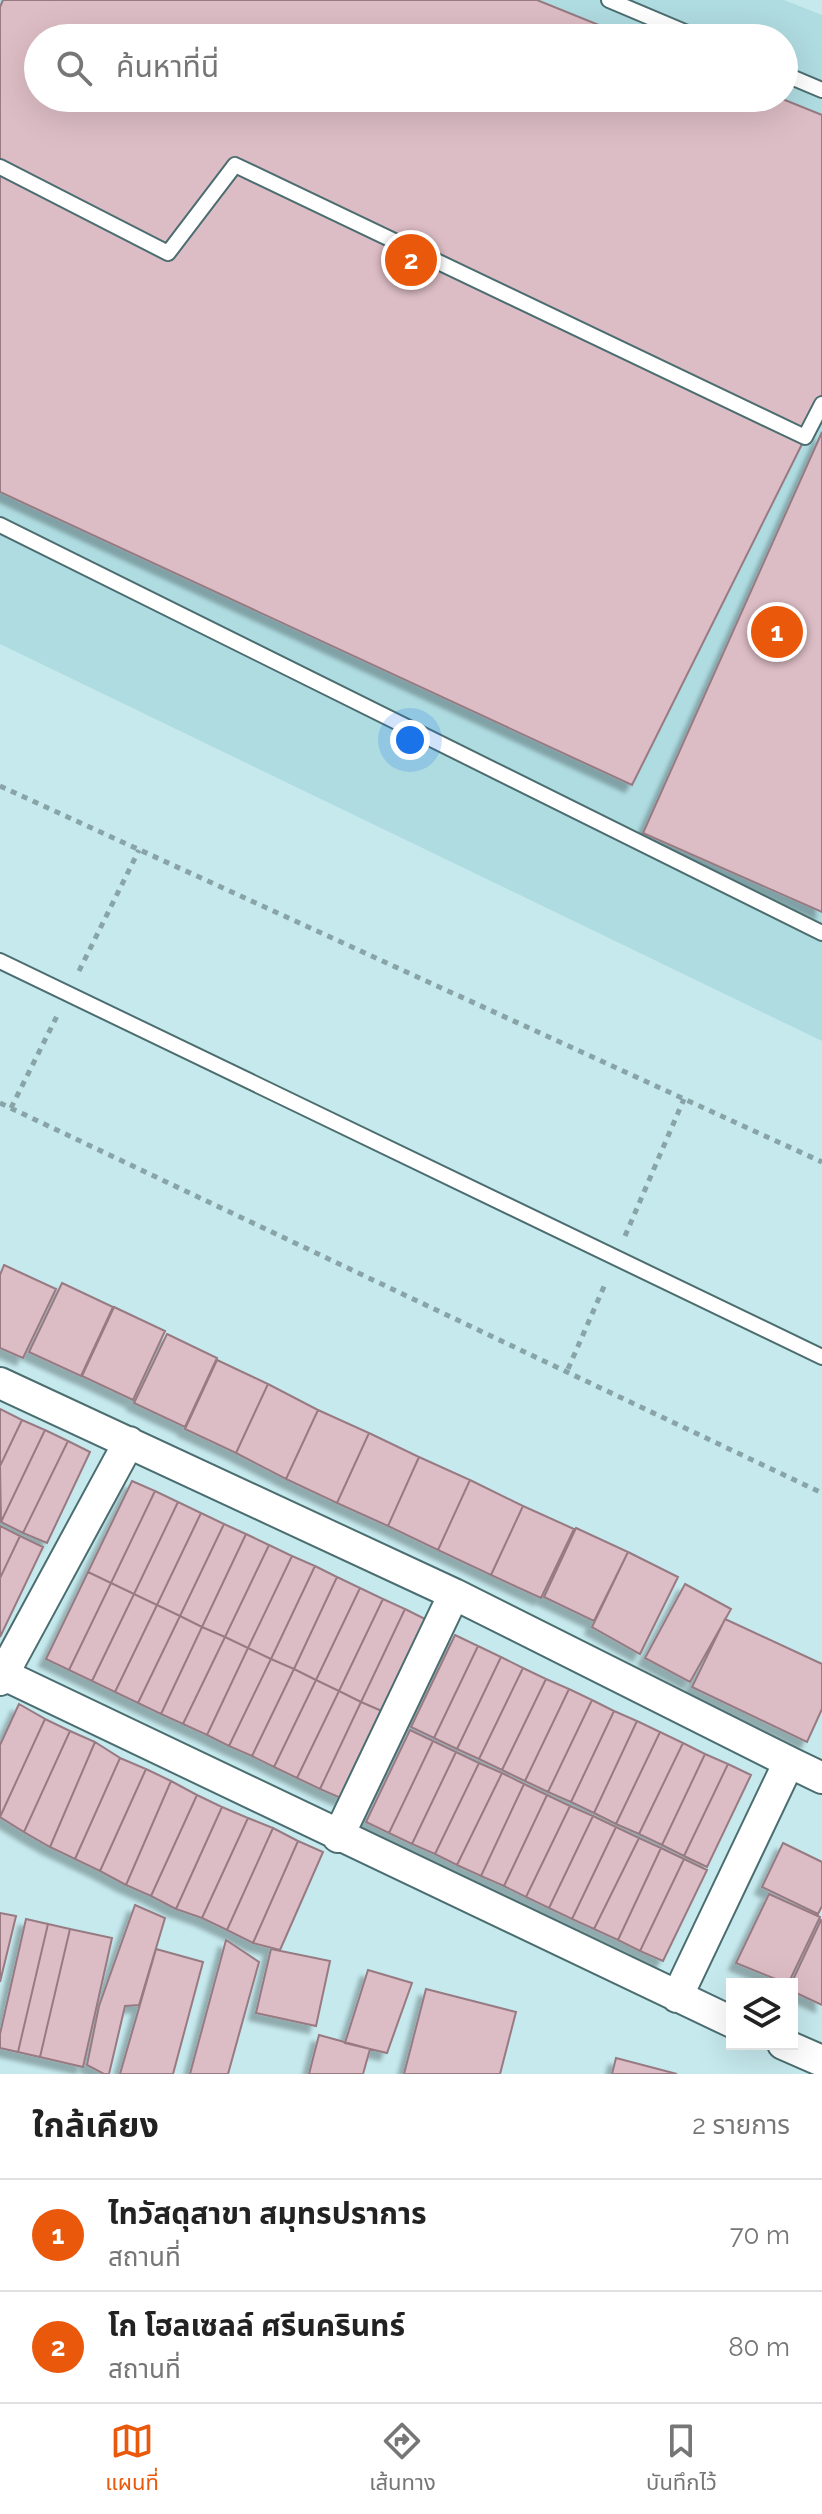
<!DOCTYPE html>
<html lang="th">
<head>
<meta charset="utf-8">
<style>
  body { margin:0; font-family:Raleway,"Noto Sans Thai",sans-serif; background:#f2f2f2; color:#222 }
  .controls { position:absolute; right:24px; bottom:24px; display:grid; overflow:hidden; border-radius:0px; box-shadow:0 8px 32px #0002 }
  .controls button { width:72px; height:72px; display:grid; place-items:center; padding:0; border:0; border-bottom:2px solid #e0e0e0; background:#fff; color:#222; font:40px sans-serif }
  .you { position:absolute; left:410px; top:740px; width:28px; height:28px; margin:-20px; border:6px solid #fff; border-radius:50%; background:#1a73e8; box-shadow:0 0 0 12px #1a73e833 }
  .badge { display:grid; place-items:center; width:52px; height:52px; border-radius:50%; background:#ea580c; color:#fff; font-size:26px; font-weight:700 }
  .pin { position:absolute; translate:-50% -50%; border:4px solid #fff; box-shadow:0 2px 8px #0006 }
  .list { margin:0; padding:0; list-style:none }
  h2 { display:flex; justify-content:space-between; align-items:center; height:104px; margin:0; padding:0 32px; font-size:34px }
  h2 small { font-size:26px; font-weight:400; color:#767676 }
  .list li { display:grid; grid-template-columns:52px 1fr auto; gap:24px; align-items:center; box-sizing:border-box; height:112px; padding:0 32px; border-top:2px solid #e0e0e0 }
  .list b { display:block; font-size:30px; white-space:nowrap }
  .list p { margin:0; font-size:26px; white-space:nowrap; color:#767676 }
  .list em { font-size:26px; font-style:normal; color:#767676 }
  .icon { flex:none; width:44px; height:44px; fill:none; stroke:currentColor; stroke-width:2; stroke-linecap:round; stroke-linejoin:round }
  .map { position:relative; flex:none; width:822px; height:2074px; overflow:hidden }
  .search { position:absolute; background:#fff; box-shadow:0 8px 32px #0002; left:24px; right:24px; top:24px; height:88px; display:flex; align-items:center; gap:20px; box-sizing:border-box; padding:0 28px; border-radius:44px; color:#767676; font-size:30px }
  .sheet { height:328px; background:#fff }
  nav { display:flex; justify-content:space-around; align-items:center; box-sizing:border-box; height:112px; border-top:2px solid #e0e0e0; background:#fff; font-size:22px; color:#767676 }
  nav a { display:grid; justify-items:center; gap:4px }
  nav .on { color:#ea580c }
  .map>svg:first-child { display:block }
  .built { fill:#afdce1; fill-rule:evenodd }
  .building { fill:#ddbdc5; stroke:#977a82; stroke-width:2; filter:url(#shadow) }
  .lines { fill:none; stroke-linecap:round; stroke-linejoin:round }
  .service-casing { stroke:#4c6d70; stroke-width:18 }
  .minor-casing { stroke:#4c6d70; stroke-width:34 }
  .path { stroke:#88a4a7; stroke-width:5; stroke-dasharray:6 6; stroke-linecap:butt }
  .service { stroke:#fff; stroke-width:14 }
  .minor { stroke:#fff; stroke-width:30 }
</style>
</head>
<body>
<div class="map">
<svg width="822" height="2074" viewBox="0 0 822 2074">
  <defs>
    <filter id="shadow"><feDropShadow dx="-7" dy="7" stdDeviation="2" flood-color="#0004"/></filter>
  </defs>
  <rect width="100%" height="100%" fill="#c5e9ed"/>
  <!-- built -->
  <path class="built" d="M 0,0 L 784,0 L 822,15 L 822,1041 L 0,644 ZM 38,38 L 784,38 L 784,98 L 38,98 Z"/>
  <!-- building -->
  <path class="building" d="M 3,0 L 537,0 L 631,38 L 38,38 L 38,98 L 780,98 L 822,115 L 822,404 L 632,785 L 0,492 L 0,7 Z
    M 822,432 L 822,912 L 643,833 Z
    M 4,1265 L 56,1289 L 23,1358 L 0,1348 L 0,1275 Z
    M 62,1283 L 113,1307 L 81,1376 L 29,1352 Z
    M 114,1307 L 165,1331 L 133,1400 L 82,1376 Z
    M 167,1334 L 217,1358 L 185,1427 L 134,1403 Z
    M 217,1360 L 268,1384 L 236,1453 L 185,1429 Z
    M 268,1384 L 318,1410 L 286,1479 L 236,1453 Z
    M 0,1409 L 22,1420 L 0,1466 Z
    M 318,1410 L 369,1433 L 337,1503 L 286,1479 Z
    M 22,1420 L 45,1430 L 1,1522 L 0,1466 Z
    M 45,1430 L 68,1441 L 23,1533 L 1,1522 Z
    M 369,1433 L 419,1457 L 388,1526 L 337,1503 Z
    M 68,1441 L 90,1452 L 47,1543 L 23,1533 Z
    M 419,1457 L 470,1480 L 438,1550 L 388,1526 Z
    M 470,1480 L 523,1506 L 491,1575 L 438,1550 Z
    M 132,1481 L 155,1491 L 111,1583 L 88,1572 Z
    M 155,1491 L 178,1502 L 134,1594 L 111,1583 Z
    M 178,1502 L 201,1513 L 157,1605 L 134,1594 Z
    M 523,1506 L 574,1529 L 541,1598 L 491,1575 Z
    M 201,1513 L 224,1524 L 180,1616 L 157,1605 Z
    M 224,1524 L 246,1534 L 202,1627 L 180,1616 Z
    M 0,1526 L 20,1536 L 0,1578 Z
    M 576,1528 L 628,1552 L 594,1621 L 544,1597 Z
    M 246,1534 L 269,1545 L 225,1637 L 202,1627 Z
    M 20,1536 L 43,1547 L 0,1637 L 0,1578 Z
    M 269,1545 L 292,1556 L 248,1648 L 225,1637 Z
    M 628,1552 L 678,1577 L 640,1654 L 592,1627 Z
    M 292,1556 L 315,1566 L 271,1659 L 248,1648 Z
    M 315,1566 L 337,1577 L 294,1669 L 271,1659 Z
    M 88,1572 L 111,1583 L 69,1670 L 46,1659 Z
    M 337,1577 L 360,1588 L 316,1680 L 294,1669 Z
    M 111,1583 L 134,1594 L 92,1681 L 69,1670 Z
    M 685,1584 L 731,1609 L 690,1682 L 645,1658 Z
    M 360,1588 L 383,1599 L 339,1691 L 316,1680 Z
    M 134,1594 L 157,1605 L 115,1692 L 92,1681 Z
    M 383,1599 L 405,1609 L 361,1702 L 339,1691 Z
    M 157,1605 L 180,1616 L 138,1703 L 115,1692 Z
    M 405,1609 L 429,1621 L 384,1712 L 361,1702 Z
    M 180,1616 L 202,1627 L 161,1714 L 138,1703 Z
    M 725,1619 L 822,1664 L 822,1709 L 807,1742 L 692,1687 Z
    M 202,1627 L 225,1637 L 183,1724 L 161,1714 Z
    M 455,1635 L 478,1646 L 434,1738 L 411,1727 Z
    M 225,1637 L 248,1648 L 207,1735 L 183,1724 Z
    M 478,1646 L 501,1657 L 457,1749 L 434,1738 Z
    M 248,1648 L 271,1659 L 229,1746 L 207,1735 Z
    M 501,1657 L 523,1668 L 479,1759 L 457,1749 Z
    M 271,1659 L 294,1669 L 252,1756 L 229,1746 Z
    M 523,1668 L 546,1679 L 502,1770 L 479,1759 Z
    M 294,1669 L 316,1680 L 274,1767 L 252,1756 Z
    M 546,1679 L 569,1689 L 525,1781 L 502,1770 Z
    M 316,1680 L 339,1691 L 297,1778 L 274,1767 Z
    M 569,1689 L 592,1700 L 548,1792 L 525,1781 Z
    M 339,1691 L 361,1702 L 320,1789 L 297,1778 Z
    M 592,1700 L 614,1711 L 571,1802 L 548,1792 Z
    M 361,1702 L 384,1712 L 343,1799 L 320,1789 Z
    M 19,1704 L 45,1719 L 0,1817 L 0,1745 Z
    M 614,1711 L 637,1721 L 594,1813 L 571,1802 Z
    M 45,1719 L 70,1731 L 24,1832 L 0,1817 Z
    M 637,1721 L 660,1732 L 616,1824 L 594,1813 Z
    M 410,1730 L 433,1741 L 389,1833 L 366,1822 Z
    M 70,1731 L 95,1742 L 50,1847 L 24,1832 Z
    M 660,1732 L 683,1743 L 639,1834 L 616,1824 Z
    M 433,1741 L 456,1752 L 412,1844 L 389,1833 Z
    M 95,1742 L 120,1758 L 75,1859 L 50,1847 Z
    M 683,1743 L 705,1754 L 662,1845 L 639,1834 Z
    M 456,1752 L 479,1763 L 435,1854 L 412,1844 Z
    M 705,1754 L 728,1764 L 684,1856 L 662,1845 Z
    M 120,1758 L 146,1769 L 100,1871 L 75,1859 Z
    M 479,1763 L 502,1773 L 457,1865 L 435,1854 Z
    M 728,1764 L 751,1775 L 707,1867 L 684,1856 Z
    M 146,1769 L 171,1781 L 126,1885 L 100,1871 Z
    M 502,1773 L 524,1784 L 481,1876 L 457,1865 Z
    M 171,1781 L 197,1795 L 151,1896 L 126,1885 Z
    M 524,1784 L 547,1795 L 504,1886 L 481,1876 Z
    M 197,1795 L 222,1807 L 176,1909 L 151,1896 Z
    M 547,1795 L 570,1806 L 526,1897 L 504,1886 Z
    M 570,1806 L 593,1816 L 549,1908 L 526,1897 Z
    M 222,1807 L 248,1818 L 202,1918 L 176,1909 Z
    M 593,1816 L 616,1827 L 572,1919 L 549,1908 Z
    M 248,1818 L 273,1828 L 227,1930 L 202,1918 Z
    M 616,1827 L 639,1838 L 594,1929 L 572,1919 Z
    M 273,1828 L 298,1841 L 253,1943 L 227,1930 Z
    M 639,1838 L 661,1848 L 618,1940 L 594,1929 Z
    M 298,1841 L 323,1852 L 280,1950 L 253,1943 Z
    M 783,1843 L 822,1862 L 822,1906 L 818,1914 L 762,1887 Z
    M 661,1848 L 684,1859 L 640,1951 L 618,1940 Z
    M 684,1859 L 707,1870 L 663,1961 L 640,1951 Z
    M 769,1894 L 820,1917 L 788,1984 L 736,1963 Z
    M 135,1905 L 165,1918 L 139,2005 L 125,2006 L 109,2074 L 104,2074 L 87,2065 L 99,2006 Z
    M 0,1913 L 16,1916 L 0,1982 Z
    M 26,1919 L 48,1924 L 18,2052 L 0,2048 L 0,2034 Z
    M 821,1920 L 822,1921 L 822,2005 L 792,1991 L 791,1984 Z
    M 48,1924 L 70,1929 L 40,2057 L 18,2052 Z
    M 70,1929 L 112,1938 L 83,2067 L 40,2057 Z
    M 226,1940 L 259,1962 L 228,2074 L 190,2074 Z
    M 156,1949 L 203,1962 L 173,2074 L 120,2074 Z
    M 271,1949 L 330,1961 L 316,2026 L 256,2013 Z
    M 368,1970 L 412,1983 L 387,2053 L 345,2043 Z
    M 426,1989 L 516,2012 L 500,2074 L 404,2074 Z
    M 319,2035 L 370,2049 L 363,2074 L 309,2074 Z
    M 616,2058 L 677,2074 L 612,2074 Z"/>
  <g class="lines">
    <!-- service casing -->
    <g class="service-casing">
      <path id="service" d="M 609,0 L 699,38
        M 784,74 L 822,90
        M 0,167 L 168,253 L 235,165 L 805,437 L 822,404
        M 0,525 L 822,933
        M 0,961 L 822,1357"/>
    </g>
    <!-- minor casing -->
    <g class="minor-casing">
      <path id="minor" d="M 0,1383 L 454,1594 L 789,1762 L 677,1997
        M 0,1673 L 732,2022
        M 0,1680 L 129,1442
        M 789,1762 L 822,1778
        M 338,1837 L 454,1594
        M 783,2044 L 822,2061"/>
    </g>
    <!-- path -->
    <path class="path" d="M 0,786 L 822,1162
      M 79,971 L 139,850
      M 0,1103 L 822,1493
      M 11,1108 L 57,1016
      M 625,1236 L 684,1099
      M 568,1369 L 606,1282"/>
    <!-- service -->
    <use href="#service" class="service"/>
    <!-- minor -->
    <use href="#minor" class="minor"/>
  </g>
</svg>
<div class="controls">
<button><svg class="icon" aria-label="layers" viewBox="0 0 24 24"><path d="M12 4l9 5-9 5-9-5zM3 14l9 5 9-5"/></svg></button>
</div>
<div class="you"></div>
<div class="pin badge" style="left:777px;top:632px">1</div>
<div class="pin badge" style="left:411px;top:260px">2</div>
<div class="search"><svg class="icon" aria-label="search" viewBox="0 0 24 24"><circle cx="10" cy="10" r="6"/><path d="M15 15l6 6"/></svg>ค้นหาที่นี่</div>
</div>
<section class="sheet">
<h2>ใกล้เคียง<small>2 รายการ</small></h2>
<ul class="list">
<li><span class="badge">1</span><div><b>ไทวัสดุสาขา สมุทรปราการ</b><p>สถานที่</p></div><em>70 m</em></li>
<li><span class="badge">2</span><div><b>โก โฮลเซลล์ ศรีนครินทร์</b><p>สถานที่</p></div><em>80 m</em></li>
</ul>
</section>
<nav>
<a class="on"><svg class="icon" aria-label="map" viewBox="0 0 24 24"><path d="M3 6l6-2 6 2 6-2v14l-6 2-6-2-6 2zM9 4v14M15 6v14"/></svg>แผนที่</a>
<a><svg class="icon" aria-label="directions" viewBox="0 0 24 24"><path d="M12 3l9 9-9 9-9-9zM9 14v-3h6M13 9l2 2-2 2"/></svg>เส้นทาง</a>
<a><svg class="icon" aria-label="saved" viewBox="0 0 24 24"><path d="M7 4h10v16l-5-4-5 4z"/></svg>บันทึกไว้</a>
</nav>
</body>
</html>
